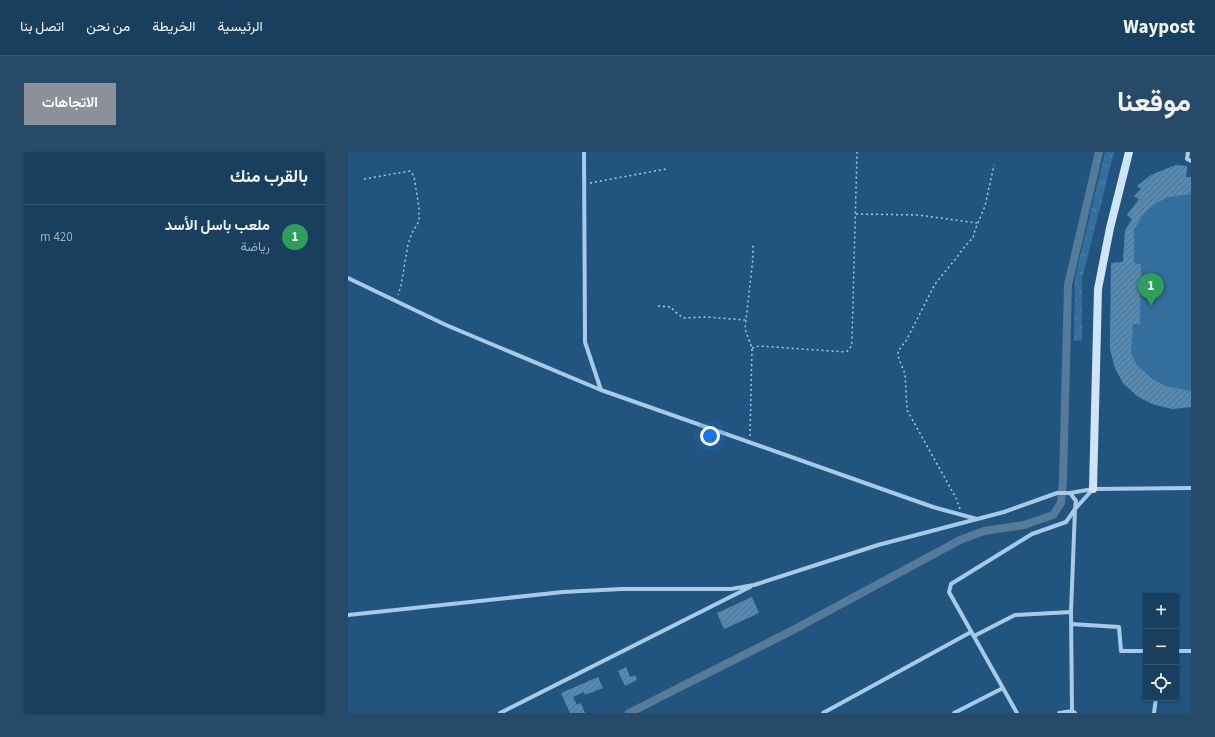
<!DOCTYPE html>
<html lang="ar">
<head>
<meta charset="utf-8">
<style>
  body { margin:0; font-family:"Source Sans 3",Vazirmatn,sans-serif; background:#264a67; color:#f1f3f6; direction:rtl }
  .controls { position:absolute; right:12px; bottom:12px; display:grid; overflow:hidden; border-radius:0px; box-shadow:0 1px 3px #0004 }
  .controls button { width:36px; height:36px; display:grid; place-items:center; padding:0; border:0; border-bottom:1px solid #375873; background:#193f5e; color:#f1f3f6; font:20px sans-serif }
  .you { position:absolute; left:362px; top:284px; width:14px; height:14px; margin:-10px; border:3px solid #fff; border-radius:50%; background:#1a73e8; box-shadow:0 0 0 6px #1a73e833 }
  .badge { display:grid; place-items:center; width:26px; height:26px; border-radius:50%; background:#8c9099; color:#fff; font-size:13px; font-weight:700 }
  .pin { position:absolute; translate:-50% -33px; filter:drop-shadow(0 1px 2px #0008) }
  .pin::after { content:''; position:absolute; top:21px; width:14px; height:12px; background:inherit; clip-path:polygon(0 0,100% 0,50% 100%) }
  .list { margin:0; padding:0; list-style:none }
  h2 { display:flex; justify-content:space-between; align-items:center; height:52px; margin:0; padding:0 16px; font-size:17px }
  h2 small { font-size:13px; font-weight:400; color:#9fafbc }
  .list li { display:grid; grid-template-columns:26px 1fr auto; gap:12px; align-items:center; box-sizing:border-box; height:64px; padding:0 16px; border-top:1px solid #375873 }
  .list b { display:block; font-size:15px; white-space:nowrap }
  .list p { margin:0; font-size:13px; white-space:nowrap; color:#9fafbc }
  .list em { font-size:13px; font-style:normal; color:#9fafbc }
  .icon { flex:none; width:22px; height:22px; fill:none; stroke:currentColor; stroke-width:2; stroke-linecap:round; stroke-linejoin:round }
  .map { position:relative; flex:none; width:843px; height:561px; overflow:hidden; direction:ltr; border-radius:0px }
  header { display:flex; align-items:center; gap:24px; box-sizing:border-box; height:56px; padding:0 20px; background:#193f5e; border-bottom:1px solid #375873 }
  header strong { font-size:19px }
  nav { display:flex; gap:22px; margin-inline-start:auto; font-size:14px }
  .intro { display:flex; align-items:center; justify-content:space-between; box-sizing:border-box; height:96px; padding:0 24px }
  h1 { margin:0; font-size:28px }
  .button { padding:10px 18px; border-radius:0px; background:#8c9099; color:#fff; font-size:14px; font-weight:700 }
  main { display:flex; gap:24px; padding:0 24px }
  aside { flex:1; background:#193f5e; border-radius:0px; box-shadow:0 1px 3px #0004 }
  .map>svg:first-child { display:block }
  .grass { fill:#346e9c }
  .forest { fill:url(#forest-crowns) }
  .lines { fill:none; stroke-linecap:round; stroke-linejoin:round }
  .canal { stroke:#567b99; stroke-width:8 }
  .building { fill:url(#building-hatch) }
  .path { stroke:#a6cae7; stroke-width:1.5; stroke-dasharray:2 3; stroke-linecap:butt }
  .street { stroke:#a6cae7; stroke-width:4 }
  .secondary { stroke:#d0e4f6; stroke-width:8 }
</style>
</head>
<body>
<header>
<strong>Waypost</strong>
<nav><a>الرئيسية</a><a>الخريطة</a><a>من نحن</a><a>اتصل بنا</a></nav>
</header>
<div class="intro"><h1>موقعنا</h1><a class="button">الاتجاهات</a></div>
<main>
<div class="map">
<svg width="843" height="561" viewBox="0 0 843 561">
  <defs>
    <pattern id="forest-crowns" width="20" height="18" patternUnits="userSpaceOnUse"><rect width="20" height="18" fill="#346e9c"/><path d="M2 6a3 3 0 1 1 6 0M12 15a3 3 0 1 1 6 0" fill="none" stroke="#5284ab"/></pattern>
    <pattern id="building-hatch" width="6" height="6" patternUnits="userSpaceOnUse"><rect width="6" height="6" fill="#5a89af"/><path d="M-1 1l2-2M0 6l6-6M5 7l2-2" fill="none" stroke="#547187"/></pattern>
  </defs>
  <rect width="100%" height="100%" fill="#21547e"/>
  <!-- grass -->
  <path class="grass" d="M 828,13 L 839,14 L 838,25 L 843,25 L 843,255 L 824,257 L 804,252 L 789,244 L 775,231 L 767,216 L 762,197 L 763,111 L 775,110 L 777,79 L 784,67 L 779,63 L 791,48 L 786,44 L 793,37 L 789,34 L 803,23 Z"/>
  <!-- forest -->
  <path class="forest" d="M 757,0 L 766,0 L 734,127 L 734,188 L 726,189 L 727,125 Z"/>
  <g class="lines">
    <!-- canal -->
    <path class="canal" d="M 281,561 L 445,478 L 612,388 L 636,379 L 676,373 L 705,363 L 713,351 L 715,329 L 720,133 L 751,0"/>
  </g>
  <!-- building -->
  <path class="building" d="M 828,13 L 839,14 L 838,26 L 843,25 L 843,42 L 821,45 L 810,50 L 799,58 L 792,67 L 786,78 L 786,111 L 793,112 L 792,172 L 785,172 L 783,201 L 788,212 L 803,226 L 817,234 L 843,239 L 843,255 L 824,257 L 804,252 L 789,244 L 775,231 L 767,216 L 762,197 L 763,111 L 775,110 L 777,79 L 784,67 L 779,63 L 791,47 L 786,44 L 793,37 L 789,34 L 803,23 Z
    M 404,445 L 411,461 L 376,477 L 369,461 Z
    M 278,515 L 282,525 L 287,523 L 289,528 L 277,534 L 270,519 Z
    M 250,525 L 255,536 L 237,543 L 236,540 L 225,545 L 229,553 L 233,551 L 237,561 L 222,561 L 213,541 Z"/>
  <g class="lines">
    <!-- path -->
    <path class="path" d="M 16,27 L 62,19 L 66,24 L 71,56 L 71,69 L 64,81 L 60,92 L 53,134 L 50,143
      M 242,31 L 318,17
      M 508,62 L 570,63 L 629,71
      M 310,154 L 323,155 L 326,159 L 335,166 L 358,165 L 397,168
      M 404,196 L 411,194 L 498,200 C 503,197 504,193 504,187 L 509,0
      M 402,284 L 404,196 L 397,177 L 405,106 L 405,91
      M 612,357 L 608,346 L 559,258 L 557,222 L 550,204 L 550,199 L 558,189 L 587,132 L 610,104 L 617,94 L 625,86 L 627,78 L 637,54 L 646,13"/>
    <!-- street -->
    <path class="street" d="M 236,0 L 237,190 L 253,238
      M 840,0 L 839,7 L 843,9
      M 0,126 L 98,173 L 253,238 L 585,355 L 629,367
      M 0,463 L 215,440 L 274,437 L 383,437 L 406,433 L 530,393 L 656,360 L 709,341 L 722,341 L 745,337 L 843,336
      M 723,472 L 771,475 L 773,499 L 798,499
      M 626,484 L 667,463 L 723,460
      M 828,499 L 843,499
      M 152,561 L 402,435
      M 475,561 L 623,480
      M 606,561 L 655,536
      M 669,561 L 601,440 L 603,432 L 684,382 L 718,370 L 727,357 L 728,349 L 722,341
      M 711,561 L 724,559
      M 727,561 L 724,559 L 723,460 L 727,357 L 745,337
      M 806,561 L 808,546"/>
    <!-- secondary -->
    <path class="secondary" d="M 745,337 L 750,137 L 762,76 L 781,0"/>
  </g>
</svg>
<div class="controls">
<button>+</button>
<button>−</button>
<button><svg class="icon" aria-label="locate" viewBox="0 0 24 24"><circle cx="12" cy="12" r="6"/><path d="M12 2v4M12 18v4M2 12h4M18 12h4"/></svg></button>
</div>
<div class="you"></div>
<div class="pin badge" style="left:803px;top:154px;background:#2e9e5b">1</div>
</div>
<aside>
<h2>بالقرب منك<small></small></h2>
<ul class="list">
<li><span class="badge" style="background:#2e9e5b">1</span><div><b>ملعب باسل الأسد</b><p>رياضة</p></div><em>420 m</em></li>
</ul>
</aside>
</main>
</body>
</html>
